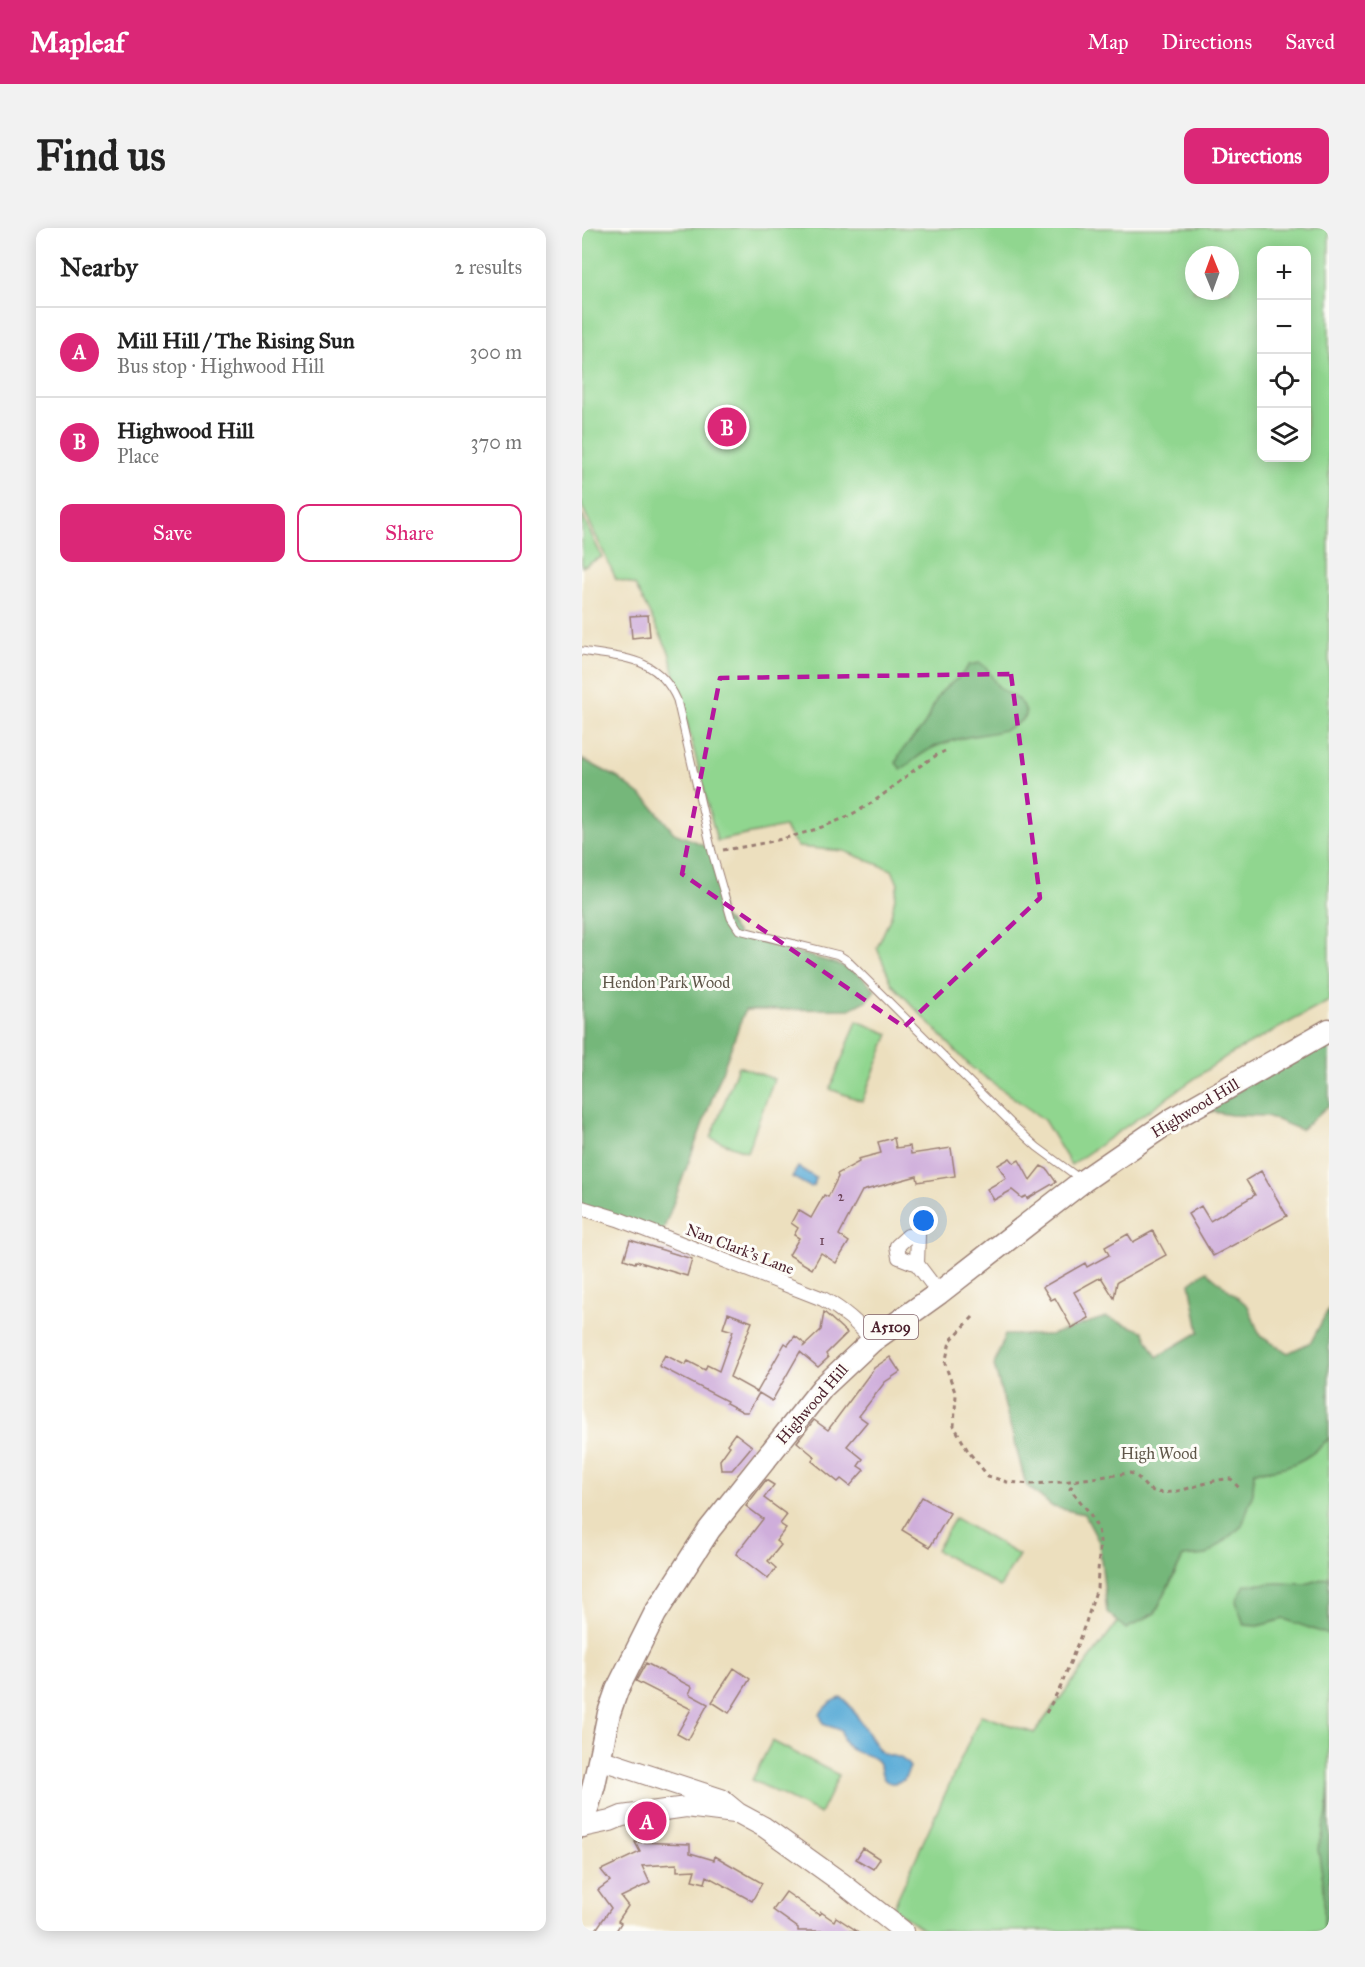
<!DOCTYPE html>
<html lang="en">
<head>
<meta charset="utf-8">
<style>
  body { margin:0; font-family:"IM FELL Great Primer",serif; background:#f2f2f2; color:#222 }
  .controls { position:absolute; right:18px; top:18px; display:grid; overflow:hidden; border-radius:12px; box-shadow:0 3px 15px #0003 }
  .controls button { width:54px; height:54px; display:grid; place-items:center; padding:0; border:0; border-bottom:2px solid #e0e0e0; background:#fff; color:#222; font:30px sans-serif }
  .compass { position:absolute; left:603px; top:18px; width:54px; height:54px; border-radius:50%; background:#fff; box-shadow:0 3px 15px #0003; rotate:359deg }
  .you { position:absolute; left:342px; top:993px; width:21px; height:21px; margin:-15px; border:4px solid #fff; border-radius:50%; background:#1a73e8; box-shadow:0 0 0 9px #1a73e833 }
  .badge { display:grid; place-items:center; width:39px; height:39px; border-radius:50%; background:#db2777; color:#fff; font-size:20px; font-weight:700 }
  .pin { position:absolute; translate:-50% -50%; border:3px solid #fff; box-shadow:0 2px 6px #0006 }
  .list { margin:0; padding:0; list-style:none }
  h2 { display:flex; justify-content:space-between; align-items:center; height:78px; margin:0; padding:0 24px; font-size:26px }
  h2 small { font-size:20px; font-weight:400; color:#767676 }
  .list li { display:grid; grid-template-columns:39px 1fr auto; gap:18px; align-items:center; box-sizing:border-box; height:90px; padding:0 24px; border-top:2px solid #e0e0e0 }
  .list b { display:block; font-size:22px; white-space:nowrap }
  .list p { margin:0; font-size:20px; white-space:nowrap; color:#767676 }
  .list em { font-size:20px; font-style:normal; color:#767676 }
  .actions { display:flex; gap:12px; padding:18px 24px }
  .actions a { flex:1; padding:14px 0; border:2px solid #db2777; border-radius:12px; text-align:center; font-size:21px; color:#db2777 }
  .actions .main { background:#db2777; color:#fff }
  .icon { flex:none; width:33px; height:33px; fill:none; stroke:currentColor; stroke-width:2; stroke-linecap:round; stroke-linejoin:round }
  .map { position:relative; flex:none; width:747px; height:1703px; overflow:hidden; border-radius:12px }
  header { display:flex; align-items:center; gap:36px; box-sizing:border-box; height:84px; padding:0 30px; background:#db2777; color:#fff }
  header strong { font-size:28px }
  nav { display:flex; gap:33px; margin-inline-start:auto; font-size:21px }
  .intro { display:flex; align-items:center; justify-content:space-between; box-sizing:border-box; height:144px; padding:0 36px }
  h1 { margin:0; font-size:42px }
  .button { padding:15px 27px; border-radius:12px; background:#db2777; color:#fff; font-size:21px; font-weight:700 }
  main { display:flex; gap:36px; padding:0 36px }
  aside { flex:1; background:#fff; border-radius:12px; box-shadow:0 3px 15px #0003 }
  .map>svg:first-child { display:block }
  .green { fill:#90d68f; stroke:#6d7a5d; stroke-width:1.5; fill-rule:evenodd }
  .forest { fill:#74b77a; stroke:#5f6b52; stroke-width:1.5 }
  .water { fill:#5eaed8; stroke:#546682; stroke-width:1.5 }
  .building { fill:#cfaedb }
  .lines { fill:none; stroke-linecap:round; stroke-linejoin:round }
  .service-casing { stroke:#9b7f74; stroke-width:9 }
  .minor-casing { stroke:#9b7f74; stroke-width:16 }
  .secondary-casing { stroke:#9b7f74; stroke-width:22 }
  .primary-casing { stroke:#9b7f74; stroke-width:25 }
  .path { stroke:#9b7f74; stroke-width:3; stroke-dasharray:4.5 4.5; stroke-linecap:butt }
  .service { stroke:#fff; stroke-width:7 }
  .minor { stroke:#fff; stroke-width:14 }
  .secondary { stroke:#fff; stroke-width:20 }
  .primary { stroke:#fff; stroke-width:22 }
  .marked { fill:none; stroke:#b5179e; stroke-width:4.5; stroke-dasharray:12 8; stroke-linejoin:round }
  .labels { text-anchor:middle; dominant-baseline:central; stroke-width:6; stroke-linejoin:round; paint-order:stroke }
  .number-label { font-size:14px; fill:#6b4357 }
  .shield { fill:#fdfcf7; stroke:#806168; stroke-width:1.5 }
  .shield-label { font-size:15px; font-weight:bold; fill:#4a1f2b }
  .park-label { font-size:16px; fill:#5f5649; stroke:#fdfcf7 }
  .street-label { font-size:16px; fill:#4a1f2b; stroke:#fdfcf7 }
</style>
</head>
<body>
<header>
<strong>Mapleaf</strong>
<nav><a>Map</a><a>Directions</a><a>Saved</a></nav>
</header>
<div class="intro"><h1>Find us</h1><a class="button">Directions</a></div>
<main>
<aside>
<h2>Nearby<small>2 results</small></h2>
<ul class="list">
<li><span class="badge">A</span><div><b>Mill Hill / The Rising Sun</b><p>Bus stop · Highwood Hill</p></div><em>300 m</em></li>
<li><span class="badge">B</span><div><b>Highwood Hill</b><p>Place</p></div><em>370 m</em></li>
</ul>
<div class="actions"><a class="main">Save</a><a>Share</a></div>
</aside>
<div class="map">
<svg width="747" height="1703" viewBox="0 0 747 1703">
  <rect width="100%" height="100%" fill="#fdfcf7"/>
  <filter id="ink" filterUnits="userSpaceOnUse"><feTurbulence type="fractalNoise" baseFrequency=".0167" numOctaves="2"/><feDisplacementMap in="SourceGraphic" scale="12" xChannelSelector="R" yChannelSelector="G"/><feConvolveMatrix kernelMatrix="1 2 1 2 8 2 1 2 1" color-interpolation-filters="sRGB"/></filter>
  <filter id="wash" filterUnits="userSpaceOnUse"><feTurbulence type="fractalNoise" baseFrequency=".008" numOctaves="4" result="noise"/><feDisplacementMap in="SourceGraphic" scale="24" xChannelSelector="R" yChannelSelector="G"/><feGaussianBlur stdDeviation="1.35" result="paint"/><feColorMatrix in="noise" values="0 0 0 0 0 0 0 0 0 0 0 0 0 0 0 0 0 1.4 0 .05"/><feComposite in="paint" operator="in"/></filter>
  <g filter="url(#wash)">
    <rect width="100%" height="100%" fill="#ecdfbe"/>
    <!-- green -->
    <path class="green" d="M 0,0 L 747,0 L 747,773 L 645,828 L 489,937 L 462,892 L 389,839 L 310,756 L 295,720 L 309,688 L 316,656 L 310,642 L 262,623 L 216,619 L 202,599 L 135,613 L 87,424 L 53,357 L 34,351 L 0,278 ZM 680,22 L 724,22 L 724,230 L 680,230 ZM 612,27 L 648,27 L 648,63 L 612,63 Z
      M 0,287 L 20,329 L 0,339 Z
      M 275,793 L 307,806 L 280,873 L 248,861 Z
      M 156,838 L 192,851 L 165,924 L 129,910 Z
      M 747,1210 L 747,1703 L 343,1703 L 311,1680 L 399,1487 L 452,1505 L 537,1392 L 573,1385 L 601,1329 L 671,1265 L 672,1243 C 704,1242 725,1234 747,1210 Z
      M 373,1290 L 437,1327 L 418,1359 L 354,1322 Z
      M 190,1513 L 257,1547 L 238,1586 L 170,1552 Z"/>
    <!-- forest -->
    <path class="forest" d="M 398,435 C 410,442 408,450 416,458 C 426,469 444,469 444,488 C 424,510 392,504 367,514 C 360,516 351,519 345,523 C 335,528 329,536 319,541 L 314,535 C 319,519 333,510 342,497 C 348,488 351,476 357,467 C 366,455 377,453 387,437 Z
      M 0,531 L 36,550 L 67,574 L 92,605 L 129,620 L 140,686 L 156,707 L 258,737 L 278,747 L 293,762 L 284,773 L 268,781 L 163,782 L 78,1011 L 0,980 Z
      M 747,802 L 747,877 L 719,902 L 685,888 L 649,887 L 627,883 Z
      M 624,1043 L 666,1078 L 678,1108 L 706,1125 L 729,1114 L 747,1080 L 747,1210 C 725,1234 704,1242 672,1243 L 671,1265 L 660,1298 L 625,1327 L 601,1329 L 573,1385 L 544,1401 L 525,1384 L 517,1314 L 502,1286 L 471,1279 L 444,1257 L 412,1137 L 423,1107 L 468,1107 L 524,1089 L 561,1103 L 575,1129 L 617,1104 L 608,1055 Z
      M 747,1349 L 747,1407 L 702,1391 L 676,1398 L 662,1397 L 654,1373 L 663,1357 L 696,1355 L 723,1356 Z
      M 747,1555 L 747,1703 L 742,1703 L 742,1659 L 736,1621 L 745,1585 Z"/>
    <!-- water -->
    <path class="water" d="M 216,939 L 234,950 L 232,958 L 228,959 L 210,949 Z
      M 259,1470 C 268,1472 283,1503 290,1512 C 293,1516 296,1521 299,1524 C 308,1531 316,1523 328,1539 L 322,1552 C 316,1554 310,1557 304,1553 C 298,1548 300,1541 297,1536 C 289,1521 262,1531 259,1503 C 254,1499 247,1499 241,1496 L 238,1486 C 243,1478 250,1472 259,1470 Z"/>
    <g id="blocks">
      <!-- building -->
      <path class="building" d="M 66,387 L 68,408 L 50,410 L 48,388 Z
        M 312,910 L 314,920 L 328,918 L 329,926 L 369,920 L 373,948 L 336,954 L 335,948 L 280,963 L 257,1007 L 267,1014 L 254,1035 L 239,1025 L 230,1041 L 207,1027 L 217,1010 L 212,1007 L 216,1000 L 209,995 L 216,982 L 229,990 L 242,967 L 246,969 L 256,949 L 255,946 L 277,934 L 276,931 L 299,925 L 296,914 Z
        M 428,930 L 432,935 L 437,932 L 448,952 L 459,938 L 465,941 L 474,954 L 445,971 L 444,968 L 440,970 L 430,962 L 412,972 L 405,961 L 424,950 L 416,937 Z
        M 679,943 L 705,988 L 631,1028 L 606,986 L 619,978 L 628,993 L 673,967 L 664,952 Z
        M 571,1003 L 584,1027 L 535,1054 L 532,1070 L 519,1049 L 492,1064 L 507,1090 L 490,1100 L 473,1070 L 469,1072 L 461,1059 L 503,1035 L 505,1039 L 527,1027 L 523,1019 L 546,1006 L 551,1014 Z
        M 48,1012 L 110,1031 L 105,1048 L 54,1033 L 53,1035 L 42,1031 Z
        M 242,1084 L 265,1105 L 244,1126 L 246,1130 L 236,1139 L 218,1124 L 190,1173 L 177,1165 L 166,1184 L 161,1184 L 144,1175 L 145,1173 L 77,1138 L 83,1127 L 103,1137 L 106,1133 L 123,1142 L 125,1137 L 137,1143 L 151,1103 L 141,1100 L 146,1085 L 170,1094 L 148,1149 L 175,1164 L 203,1115 L 206,1117 L 213,1108 L 223,1116 L 221,1119 L 239,1102 Z
        M 308,1129 L 318,1144 L 303,1154 L 277,1188 L 285,1194 L 265,1218 L 281,1231 L 276,1238 L 282,1242 L 268,1258 L 259,1251 L 256,1254 L 230,1233 L 233,1229 L 215,1214 L 232,1192 L 246,1202 L 292,1140 Z
        M 153,1205 L 170,1218 L 150,1242 L 139,1242 L 138,1232 L 148,1218 L 145,1216 Z
        M 184,1252 L 192,1257 L 182,1270 L 205,1287 L 198,1296 L 204,1300 L 194,1313 L 199,1317 L 186,1333 L 194,1340 L 186,1351 L 154,1326 L 181,1291 L 164,1278 Z
        M 340,1269 L 368,1285 L 348,1319 L 320,1302 Z
        M 64,1435 L 110,1459 L 107,1466 L 126,1476 L 106,1512 L 95,1506 L 109,1481 L 54,1453 Z
        M 152,1440 L 168,1451 L 147,1485 L 130,1474 Z
        M 53,1614 L 108,1616 L 108,1625 L 132,1632 L 133,1628 L 180,1655 L 170,1673 L 125,1648 L 123,1655 L 110,1652 L 113,1642 L 95,1643 L 95,1636 L 60,1638 L 68,1655 L 39,1669 L 46,1678 L 36,1693 L 39,1695 L 34,1703 L 13,1703 L 29,1680 L 16,1662 L 28,1653 L 19,1642 L 58,1624 Z
        M 281,1620 L 298,1631 L 291,1641 L 274,1631 Z
        M 204,1664 L 237,1687 L 239,1684 L 252,1693 L 254,1689 L 275,1703 L 216,1703 L 216,1700 L 191,1682 Z"/>
    </g>
  </g>
  <g filter="url(#ink)">
    <use href="#blocks" fill-opacity="0" stroke="#9b7f74" stroke-width="1.5"/>
    <g class="lines">
      <!-- service casing -->
      <g class="service-casing">
        <path id="service" d="M 0,423 C 40,430 76,428 95,472 L 130,624 L 149,690 L 157,702 L 257,727 L 265,732 L 431,897 L 455,919 L 497,950"/>
      </g>
      <!-- minor casing -->
      <g class="minor-casing">
        <path id="minor" d="M 0,980 L 36,991 L 241,1071 C 261,1082 276,1094 290,1113
          M 335,1036 L 317,1029 L 315,1018 L 326,1008 L 336,1007 L 335,1036 L 357,1065"/>
      </g>
      <!-- secondary casing -->
      <g class="secondary-casing">
        <path id="secondary" d="M 17,1531 L 139,1571 L 156,1585 L 182,1599 L 260,1655 L 321,1703
          M 0,1599 L 28,1593 L 40,1588 L 104,1579 L 153,1585"/>
      </g>
      <!-- primary casing -->
      <g class="primary-casing">
        <path id="primary" d="M 0,1598 L 12,1557 L 27,1485 L 35,1462 L 73,1386 L 127,1302 L 241,1159 L 290,1113 L 357,1065 L 501,953 L 591,891 L 747,802"/>
      </g>
      <!-- path -->
      <path class="path" d="M 141,622 C 189,615 240,604 283,579 C 311,562 333,537 363,523
        M 391,1089 L 368,1113 L 363,1136 L 374,1167 L 372,1198 L 386,1223 L 406,1248 L 425,1254 L 449,1256 L 480,1254 L 548,1245 C 560,1249 560,1258 569,1262 C 590,1272 625,1250 649,1251 L 657,1260
        M 464,1485 L 479,1458 L 504,1394 L 515,1360 L 518,1313 L 516,1301 L 507,1284 L 488,1261 L 493,1253"/>
      <!-- service -->
      <use href="#service" class="service"/>
      <!-- minor -->
      <use href="#minor" class="minor"/>
      <!-- secondary -->
      <use href="#secondary" class="secondary"/>
      <!-- primary -->
      <use href="#primary" class="primary"/>
    </g>
  </g>
  <!-- marked area -->
  <path class="marked" d="M 429,446 L 458,670 L 322,799 L 100,646 L 138,450 Z"/>
  <g class="labels">
    <!-- number labels -->
    <g class="number-label">
      <text x="259" y="968">2</text>
      <text x="240" y="1012">1</text>
    </g>
    <!-- shield labels -->
    <rect class="shield" x="282" y="1087" width="54" height="24" rx="4.5"/>
    <g class="shield-label">
      <text x="309" y="1099">A5109</text>
    </g>
    <!-- park labels -->
    <g class="park-label">
      <text x="84" y="754">Hendon Park Wood</text>
      <text x="577" y="1225">High Wood</text>
    </g>
    <!-- street labels -->
    <g class="street-label">
      <text transform="translate(613 880) rotate(-31)">Highwood Hill</text>
      <text transform="translate(158 1021) rotate(21)">Nan Clark's Lane</text>
      <text transform="translate(230 1176) rotate(-49)">Highwood Hill</text>
    </g>
  </g>
</svg>
<div class="controls">
<button>+</button>
<button>−</button>
<button><svg class="icon" aria-label="locate" viewBox="0 0 24 24"><circle cx="12" cy="12" r="6"/><path d="M12 2v4M12 18v4M2 12h4M18 12h4"/></svg></button>
<button><svg class="icon" aria-label="layers" viewBox="0 0 24 24"><path d="M12 4l9 5-9 5-9-5zM3 14l9 5 9-5"/></svg></button>
</div>
<svg class="compass" viewBox="-18 -18 36 36"><path d="M0-13l5 13h-10z" fill="#e53935"/><path d="M0 13l5-13h-10z" fill="#767676"/></svg>
<div class="you"></div>
<div class="pin badge" style="left:65px;top:1593px">A</div>
<div class="pin badge" style="left:145px;top:199px">B</div>
</div>
</main>
</body>
</html>
